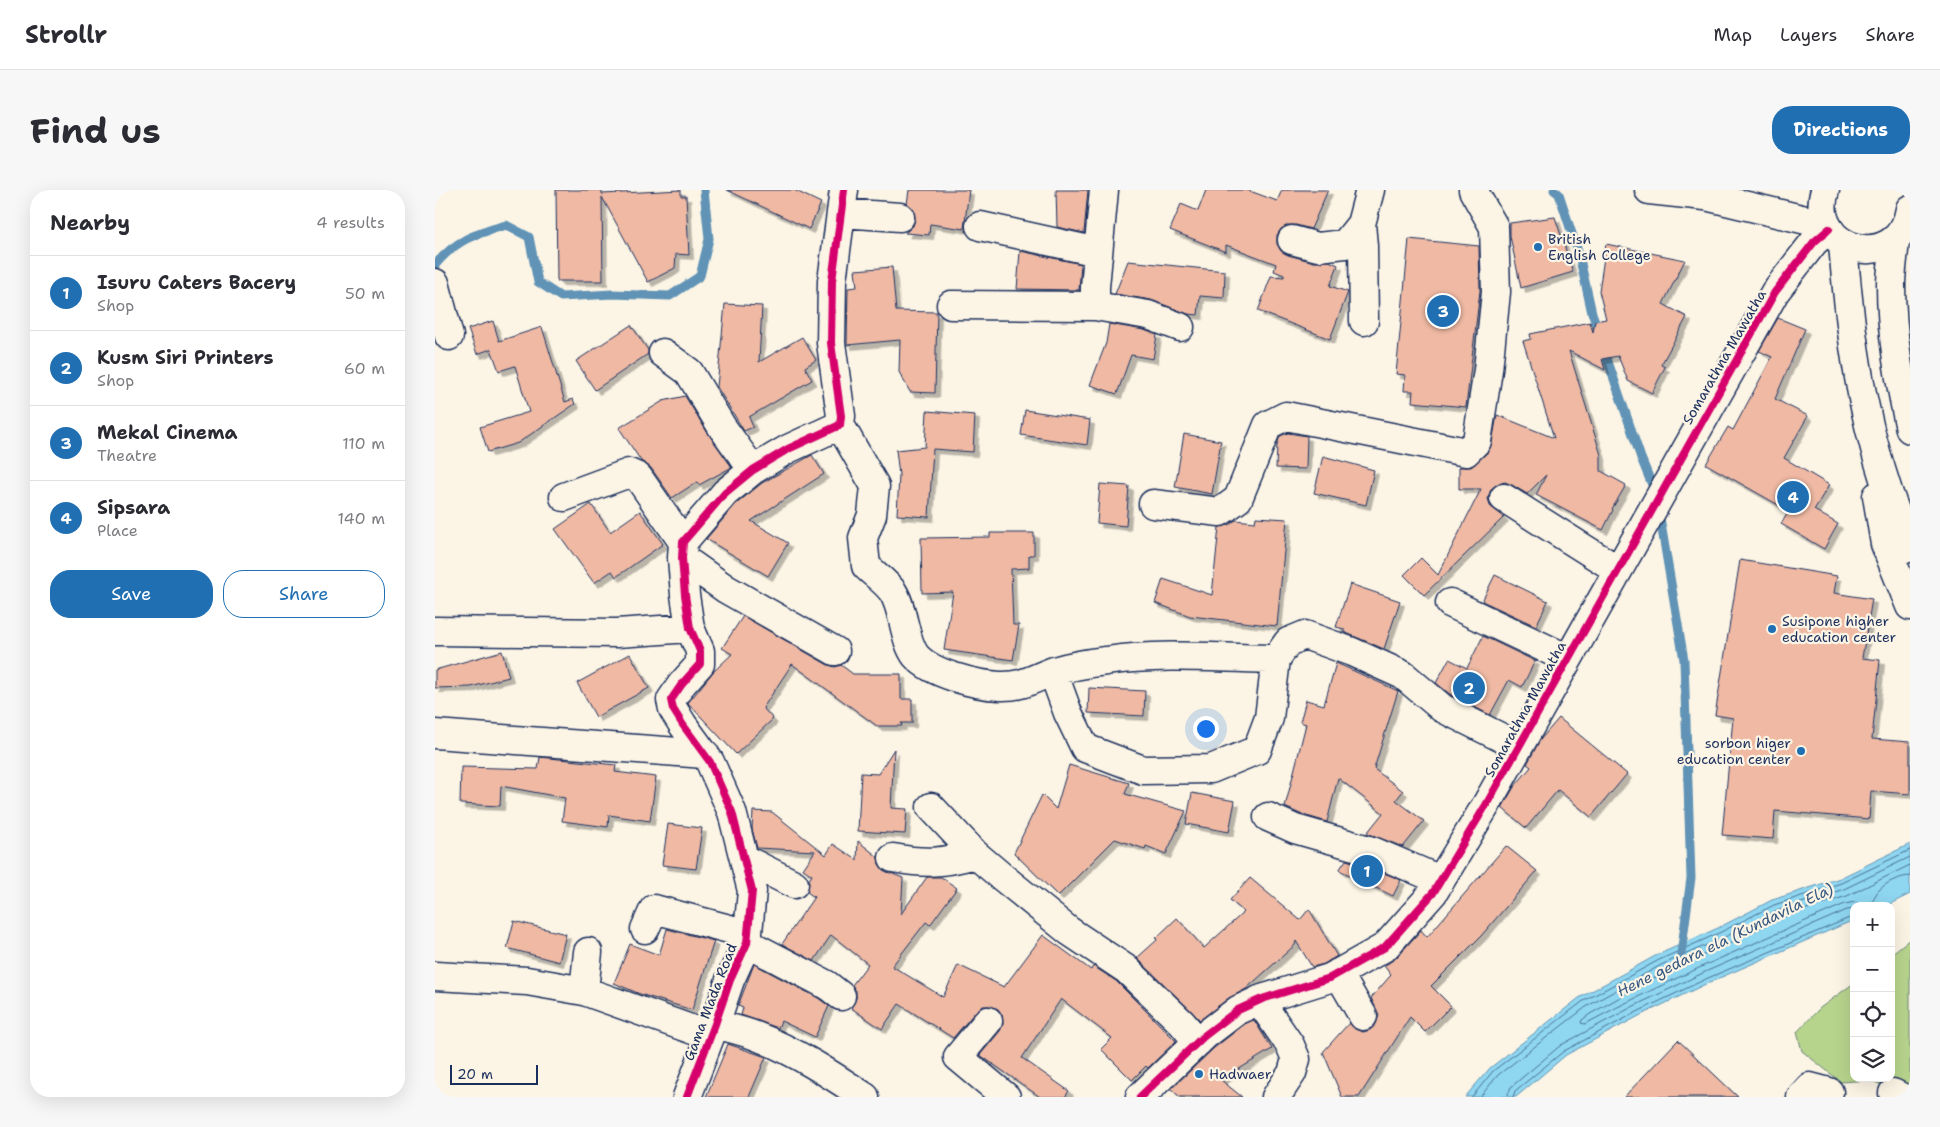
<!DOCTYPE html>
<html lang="en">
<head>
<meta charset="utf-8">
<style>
  body { margin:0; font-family:"Shantell Sans",sans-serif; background:#f7f7f7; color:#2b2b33 }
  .controls { position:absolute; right:15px; bottom:15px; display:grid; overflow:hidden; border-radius:10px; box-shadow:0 5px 20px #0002 }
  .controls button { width:45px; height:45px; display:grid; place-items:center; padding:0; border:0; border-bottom:1px solid #e1e1e2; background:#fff; color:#2b2b33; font:25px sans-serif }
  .scale { position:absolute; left:15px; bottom:12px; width:88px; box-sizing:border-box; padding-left:5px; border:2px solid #1b2f5e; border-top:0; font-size:14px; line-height:18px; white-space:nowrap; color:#1b2f5e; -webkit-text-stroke:4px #fcf5e5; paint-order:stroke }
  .you { position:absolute; left:770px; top:538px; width:18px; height:18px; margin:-12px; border:4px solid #fff; border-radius:50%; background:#1a73e8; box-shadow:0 0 0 8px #1a73e833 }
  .badge { display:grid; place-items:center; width:32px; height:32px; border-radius:50%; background:#1f6fb2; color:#fff; font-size:16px; font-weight:700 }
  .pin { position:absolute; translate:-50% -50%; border:2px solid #fff; box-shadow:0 1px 5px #0006 }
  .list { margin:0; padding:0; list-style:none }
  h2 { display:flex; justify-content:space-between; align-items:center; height:65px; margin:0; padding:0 20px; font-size:21px }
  h2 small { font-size:16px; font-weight:400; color:#7c7c81 }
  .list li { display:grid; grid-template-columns:32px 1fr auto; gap:15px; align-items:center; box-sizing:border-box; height:75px; padding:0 20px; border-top:1px solid #e1e1e2 }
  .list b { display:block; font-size:19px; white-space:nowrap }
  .list p { margin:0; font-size:16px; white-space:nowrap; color:#7c7c81 }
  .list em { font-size:16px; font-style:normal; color:#7c7c81 }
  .actions { display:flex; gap:10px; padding:15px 20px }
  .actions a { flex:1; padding:11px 0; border:1px solid #1f6fb2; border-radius:20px; text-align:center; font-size:18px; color:#1f6fb2 }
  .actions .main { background:#1f6fb2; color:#fff }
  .icon { flex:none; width:28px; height:28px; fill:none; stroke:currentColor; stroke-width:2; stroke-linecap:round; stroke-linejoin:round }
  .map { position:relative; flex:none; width:1475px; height:907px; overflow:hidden; border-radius:20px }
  header { display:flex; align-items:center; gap:30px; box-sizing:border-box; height:70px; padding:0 25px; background:#fff; border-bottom:1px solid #e1e1e2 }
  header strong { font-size:24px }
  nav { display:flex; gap:28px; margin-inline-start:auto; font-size:18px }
  .intro { display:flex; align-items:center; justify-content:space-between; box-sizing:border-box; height:120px; padding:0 30px }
  h1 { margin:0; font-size:35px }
  .button { padding:12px 22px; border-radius:20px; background:#1f6fb2; color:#fff; font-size:18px; font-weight:700 }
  main { display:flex; gap:30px; padding:0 30px }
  aside { flex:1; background:#fff; border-radius:20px; box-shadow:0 5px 20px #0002 }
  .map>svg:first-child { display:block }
  .green { fill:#b7d48d; stroke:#698276 }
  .water { fill:#8fd6f0; stroke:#6193b6 }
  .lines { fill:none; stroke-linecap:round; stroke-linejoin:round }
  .shore { stroke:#497298; stroke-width:1 }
  .stream { stroke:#6193b6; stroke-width:9 }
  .building { fill:#efb9a3; stroke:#1b2f5e; filter:url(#shadow) }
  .minor-casing { stroke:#1b2f5e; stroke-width:31 }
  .major-casing { stroke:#1b2f5e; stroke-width:31 }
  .highway-casing { stroke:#1b2f5e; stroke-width:31 }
  .minor { stroke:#fcf5e5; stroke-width:28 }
  .major { stroke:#fcf5e5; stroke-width:28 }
  .highway { stroke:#fcf5e5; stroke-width:28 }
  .cycleway-casing { stroke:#fcf5e5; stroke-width:11 }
  .cycleway { stroke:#d6006c; stroke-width:8 }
  .poi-dot { fill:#1f6fb2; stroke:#fcf5e5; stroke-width:2 }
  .labels { text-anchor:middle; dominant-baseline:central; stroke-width:4.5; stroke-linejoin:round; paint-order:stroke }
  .poi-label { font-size:14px; fill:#1b2f5e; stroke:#fcf5e5; text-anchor:start }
  .street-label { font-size:14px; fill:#1b2f5e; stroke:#fcf5e5 }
  .water-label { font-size:15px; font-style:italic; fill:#385982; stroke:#fcf5e5 }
</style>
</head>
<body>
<header>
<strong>Strollr</strong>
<nav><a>Map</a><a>Layers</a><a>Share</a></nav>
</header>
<div class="intro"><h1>Find us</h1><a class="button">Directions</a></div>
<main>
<aside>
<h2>Nearby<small>4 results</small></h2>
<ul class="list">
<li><span class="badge">1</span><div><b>Isuru Caters Bacery</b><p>Shop</p></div><em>50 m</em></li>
<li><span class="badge">2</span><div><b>Kusm Siri Printers</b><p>Shop</p></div><em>60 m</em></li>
<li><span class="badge">3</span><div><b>Mekal Cinema</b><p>Theatre</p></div><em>110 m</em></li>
<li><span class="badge">4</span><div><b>Sipsara</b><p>Place</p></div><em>140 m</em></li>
</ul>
<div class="actions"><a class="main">Save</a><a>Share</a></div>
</aside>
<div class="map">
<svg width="1475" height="907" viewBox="0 0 1475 907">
  <defs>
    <filter id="shadow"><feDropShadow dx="4.5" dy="4.5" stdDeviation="0" flood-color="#0004"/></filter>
  </defs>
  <rect width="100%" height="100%" fill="#fcf5e5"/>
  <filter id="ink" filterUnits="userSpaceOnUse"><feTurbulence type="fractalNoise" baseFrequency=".02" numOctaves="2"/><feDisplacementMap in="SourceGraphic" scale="10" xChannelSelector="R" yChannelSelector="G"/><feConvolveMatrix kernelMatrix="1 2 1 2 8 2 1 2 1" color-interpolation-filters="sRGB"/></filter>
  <g filter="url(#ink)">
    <!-- green -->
    <path class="green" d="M 1475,749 L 1475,907 L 1435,890 L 1406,892 L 1367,861 L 1362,842 L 1385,818 L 1419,793 L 1419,888 L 1456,888 L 1456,764 Z"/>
    <!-- water -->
    <path class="water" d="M 1475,654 L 1475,704 L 1451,716 L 1419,716 L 1419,730 L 1275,792 L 1204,826 L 1131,865 L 1081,907 L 1030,907 L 1055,878 L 1144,808 L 1222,765 L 1283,738 L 1337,710 L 1405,688 Z"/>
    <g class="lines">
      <!-- shore -->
      <path class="shore" d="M 1429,716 L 1420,712 L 1410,714 C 1322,752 1234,789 1150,834 L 1146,833 L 1147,830 L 1155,824 L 1230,782 L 1292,755 L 1344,728 L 1412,706 L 1475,675
        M 1437,716 C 1438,698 1459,687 1475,686
        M 1037,907 L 1058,881 L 1147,812 L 1224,770 L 1286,742 L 1339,715 L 1406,693 L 1475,660
        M 1045,907 L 1063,885 L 1151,817 L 1226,775 L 1288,748 L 1342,721 L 1409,699 L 1475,667
        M 1072,907 L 1076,897 L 1126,855 L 1199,816 L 1270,782 L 1412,720 L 1419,719
        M 1078,907 L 1080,901 L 1129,861 L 1202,822 L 1273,788 L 1419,726"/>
      <!-- stream -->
      <path class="stream" d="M 1119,0 L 1124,4 L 1144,65 L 1157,123 L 1164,142
        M 0,75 C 22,49 40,44 71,35 L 94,47 L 103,92 L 126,107 L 177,104 L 235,106 L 265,86 L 274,49 L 269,0
        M 1168,157 L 1206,268 L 1220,302
        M 1224,322 L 1249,470 L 1256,688 L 1246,764"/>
    </g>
    <!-- building -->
    <path class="building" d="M 121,0 L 167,0 L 167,4 L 246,0 L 246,6 L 251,6 L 254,65 L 241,64 L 240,78 L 213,92 L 167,7 L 168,91 L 122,91 Z
      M 292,0 L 359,0 L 386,13 L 374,39 Z
      M 474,0 L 534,0 L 529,39 L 495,34 L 494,45 L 470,43 L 478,36 L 480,29 L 479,20 L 472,14 Z
      M 621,0 L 653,0 L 649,43 L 622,37 Z
      M 771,0 L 812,0 L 842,11 L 847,0 L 893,0 L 876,39 L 861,35 L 853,35 L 846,39 L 842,45 L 842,54 L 846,61 L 853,65 L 879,72 L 894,71 L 903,75 L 895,96 L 913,102 L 895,149 L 823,121 L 836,86 L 849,87 L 849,85 L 839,81 L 841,74 L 791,55 L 791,62 L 735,40 L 746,14 L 763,21 Z
      M 1120,27 L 1138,82 L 1086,98 L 1075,46 L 1075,33 Z
      M 974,49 L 1044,56 L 1045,101 L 1031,217 L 977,212 L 978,201 L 969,201 L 970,185 L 961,184 Z
      M 1171,54 L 1250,70 L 1228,114 L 1252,127 L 1226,175 L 1230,177 L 1217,203 L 1193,191 L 1183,166 L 1167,169 L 1170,180 L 1134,161 L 1166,265 L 1166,281 L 1191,295 L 1177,319 L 1178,320 L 1168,340 L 1101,305 L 1111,285 L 1092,304 L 1077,295 L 1070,292 L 1062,294 L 1056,299 L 1053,308 L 1055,316 L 1069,327 L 989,405 L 969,385 L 986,368 L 1003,385 L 1046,299 L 1024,299 L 1024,277 L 1036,277 L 1053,262 L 1057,253 L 1062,225 L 1119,248 L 1088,151 L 1096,149 L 1095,144 L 1155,132 L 1158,142 L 1160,131 L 1171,129 L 1164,101 Z
      M 585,61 L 646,74 L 644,100 L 582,99 Z
      M 693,71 L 790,81 L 789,108 L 765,106 L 763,125 L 753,124 L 716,110 L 680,104 Z
      M 457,77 L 461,121 L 502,122 L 500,203 L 475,202 L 464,182 L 465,150 L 412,155 L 413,98 L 422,97 L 420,80 Z
      M 290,114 L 327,116 L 324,172 L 367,147 L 381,170 L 370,177 L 377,190 L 314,227 L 318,237 L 309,241 L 282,197 Z
      M 1343,128 L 1370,139 L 1340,209 L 1373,226 L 1349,268 L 1394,295 L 1379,320 L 1403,334 L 1389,359 L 1346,334 L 1354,321 L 1271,274 L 1293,237 L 1298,240 L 1337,167 L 1324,161 Z
      M 58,131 L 64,151 L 107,137 L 130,212 L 138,209 L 140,214 L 83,253 L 53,262 L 45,237 L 94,222 L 80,176 L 64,181 L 56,159 L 42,164 L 33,139 Z
      M 674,134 L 709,140 L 722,145 L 718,169 L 696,165 L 682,204 L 655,195 L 671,153 Z
      M 196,135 L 213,160 L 213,164 L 160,200 L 141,171 Z
      M 250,206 L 274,245 L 297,277 L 264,295 L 262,292 L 237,308 L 216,278 L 206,271 L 184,238 L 228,211 Z
      M 590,220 L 655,230 L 652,255 L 586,245 Z
      M 492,221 L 540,225 L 538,262 L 498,259 L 494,327 L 462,325 L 464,285 L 461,260 L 490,257 Z
      M 853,243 L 872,246 L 871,279 L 841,278 L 842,255 L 845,246 Z
      M 749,244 L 786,251 L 777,304 L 740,297 Z
      M 377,265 L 389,284 L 316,331 L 353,353 L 333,386 L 271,349 L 301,314 L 327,293 Z
      M 888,266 L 939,280 L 931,315 L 879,303 Z
      M 665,294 L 694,296 L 691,336 L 662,333 Z
      M 156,314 L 175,342 L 205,321 L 228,354 L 181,387 L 177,381 L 159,393 L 120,339 Z
      M 821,327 L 852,329 L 842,436 L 755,426 L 720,413 L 728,389 L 777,405 L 784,337 L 794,335 L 801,330 L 820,332 Z
      M 555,343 L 599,343 L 599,365 L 594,365 L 594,378 L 576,379 L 578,435 L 584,435 L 578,470 L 509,460 L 518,402 L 487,403 L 486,348 L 555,347 Z
      M 1305,370 L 1402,386 L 1399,403 L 1437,409 L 1427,468 L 1445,470 L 1437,549 L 1475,552 L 1475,604 L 1436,601 L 1434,629 L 1340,621 L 1338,649 L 1287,645 L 1298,528 L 1280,525 Z
      M 1060,385 L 1113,411 L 1101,436 L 1047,411 Z
      M 915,394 L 965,411 L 949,459 L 909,442 L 909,439 L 901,437 Z
      M 308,426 L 393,475 L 400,477 L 406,475 L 418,484 L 466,484 L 466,509 L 477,509 L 477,533 L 466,533 L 467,536 L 442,536 L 357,474 L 328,518 L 338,529 L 301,564 L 253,513 L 277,483 L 297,464 L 287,458 Z
      M 1048,446 L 1100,471 L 1087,497 L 1074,490 L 1055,525 L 1016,505 L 1001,493 L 1014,469 L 1032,478 Z
      M 67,461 L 74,487 L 36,497 L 0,498 L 0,480 Z
      M 195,464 L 214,498 L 161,527 L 142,493 Z
      M 901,473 L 963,501 L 939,579 L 968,601 L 961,610 L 989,631 L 968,657 L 932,643 L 948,623 L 903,588 L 892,632 L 865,624 L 850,617 L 871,534 L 865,532 L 871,510 L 889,515 Z
      M 654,498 L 710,501 L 709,526 L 653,523 Z
      M 1124,528 L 1192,584 L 1156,627 L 1123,600 L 1091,638 L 1067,618 L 1079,597 L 1096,577 L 1092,574 L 1105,550 Z
      M 459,559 L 456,618 L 472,619 L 470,644 L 423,641 L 426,583 L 443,584 Z
      M 105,567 L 181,575 L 180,582 L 221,587 L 215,631 L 174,625 L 173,637 L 127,631 L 130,608 L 66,596 L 65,616 L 25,614 L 26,577 L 103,579 Z
      M 634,575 L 694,593 L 690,604 L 751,621 L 731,664 L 711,656 L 710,659 L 680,649 L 623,706 L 579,663 L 607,605 L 621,619 Z
      M 757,603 L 800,611 L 794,642 L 751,634 Z
      M 318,621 L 337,622 L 391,665 L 398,654 L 422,670 L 423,651 L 443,667 L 444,674 L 448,680 L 468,688 L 466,724 L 492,687 L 506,687 L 522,698 L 495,735 L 491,732 L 457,776 L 508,807 L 523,775 L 569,797 L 608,745 L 656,780 L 658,776 L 681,791 L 741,851 L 713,878 L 711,876 L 697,890 L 666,859 L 677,848 L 626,809 L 587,868 L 634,901 L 630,907 L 605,907 L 545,865 L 565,841 L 568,834 L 567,825 L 563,819 L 556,816 L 548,816 L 541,821 L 518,848 L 464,814 L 447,839 L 416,818 L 421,808 L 421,801 L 417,795 L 433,774 L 396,745 L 379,771 L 347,754 L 379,707 L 372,702 L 374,690 L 377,685 L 368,679 L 380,661 L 322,658 L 317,639 Z
      M 233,634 L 267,638 L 261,679 L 227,675 Z
      M 1071,656 L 1102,681 L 1046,746 L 996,796 L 1016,816 L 990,842 L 975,827 L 924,907 L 907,907 L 888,862 L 914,833 L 920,839 L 928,842 L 935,840 L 941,834 L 944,825 L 936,808 L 956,785 L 949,776 L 961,768 L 986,740 L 992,747 Z
      M 911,670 L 932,676 L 966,690 L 958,706 L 904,680 Z
      M 815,688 L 865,730 L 874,719 L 902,766 L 889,774 L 877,777 L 861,751 L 860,755 L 811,799 L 794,808 L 765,830 L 702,768 L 722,750 L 721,748 L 742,728 L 769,758 L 809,722 L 795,710 Z
      M 79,731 L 131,744 L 124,772 L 72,758 Z
      M 232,739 L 279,751 L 257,820 L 205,804 L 179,793 L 195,754 L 224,765 Z
      M 319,774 L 383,808 L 394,816 L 380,847 L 346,831 L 343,838 L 306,825 L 308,818 L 303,816 Z
      M 819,830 L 837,859 L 786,890 L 807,907 L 745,907 L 736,899 L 779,858 L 811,833 Z
      M 1243,850 L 1303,907 L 1189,907 Z
      M 293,854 L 331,867 L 314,907 L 271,907 Z"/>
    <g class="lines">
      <!-- minor casing -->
      <g class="minor-casing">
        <path id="minor" d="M 669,0 L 660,97 L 660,116 L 713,125 L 745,137
          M 406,23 L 465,27
          M 545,36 L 663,62
          M 857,50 L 883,57 L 910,54 L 926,34
          M 0,93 L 14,146
          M 516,115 L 660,116
          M 929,131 L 928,56 L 926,34 L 935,0
          M 228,163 L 254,182 L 287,237 L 318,280
          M 405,235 L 440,296 L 437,325 L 428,348 L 431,376 C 439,384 451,392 458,402 C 469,419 469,451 481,466 C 497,484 541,495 565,496 C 588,497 599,488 619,481 C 636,476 654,473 671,471 C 726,463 786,468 841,469 L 853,452 L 870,445 L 917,462 L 968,485 L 1007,518 L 1083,556
          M 129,307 L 194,283 L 203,287 L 248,352
          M 1069,308 L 1183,380
          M 718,314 L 785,322 L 803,309 L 833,235 L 851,226 L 1031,262 L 1042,251 L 1053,180 L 1061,102 L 1059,37 L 1038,0
          M 247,368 L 291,399 L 400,461
          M 1015,413 L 1133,469
          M 0,441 L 182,443 L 255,438
          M 618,482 L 633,523 L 650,558 L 708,580 L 776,579 L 822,560 L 834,528 L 841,469
          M 0,544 L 270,564
          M 496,617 L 540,664 L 566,686 L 634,741 L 691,779 L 747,833 L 763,852
          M 833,627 L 860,639 L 937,661 L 1005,690
          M 458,668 C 490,674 508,673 540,664
          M 309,669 L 359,694
          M 210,739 L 219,719 L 313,744
          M 312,753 L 392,795 L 406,806
          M 903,783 L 928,826
          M 0,786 L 92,791 L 149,801 L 275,846
          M 149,801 L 153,762
          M 824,810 L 855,855 L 861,869 L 857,883 L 841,907
          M 553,831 L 523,867 L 571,907
          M 280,834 C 294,838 308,841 321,846 C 360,861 395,884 430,907
          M 1458,903 L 1466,907
          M 252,907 L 280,834 L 295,790 L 312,753 L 317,701 L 297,622 L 275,572 L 248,535 L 238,519 L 236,510 L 247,494 L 265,474 L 265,461 L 255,438 L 250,405 L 247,368 L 248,352 L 290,303 L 318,280 L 353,259 L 405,235 L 406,226 L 396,153 L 397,91 L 409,0
          M 705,907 L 769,846 L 803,820 L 827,809 L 895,788 L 950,757 L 998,703 L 1051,615 L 1340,102 L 1379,52 L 1394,39
          M 1366,907 L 1375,897 L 1394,902"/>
      </g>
      <!-- major casing -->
      <g class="major-casing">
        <path id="major" d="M 1460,49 C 1459,64 1456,80 1456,95 C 1456,144 1465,192 1475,239
          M 1408,53 C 1416,161 1431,258 1475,358
          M 1442,306 L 1450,354 L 1475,416"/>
      </g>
      <!-- highway casing -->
      <g class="highway-casing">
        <path id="highway" d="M 1214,0 L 1270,6 L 1392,35
          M 1390,0 C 1371,63 1465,85 1475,19"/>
      </g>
      <!-- minor -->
      <use href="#minor" class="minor"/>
      <!-- major -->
      <use href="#major" class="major"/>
      <!-- highway -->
      <use href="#highway" class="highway"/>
      <!-- cycleway casing -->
      <g class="cycleway-casing">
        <path id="cycleway" d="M 252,907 L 280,834 L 295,790 L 312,753 L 317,701 L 297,622 L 275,572 L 248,535 L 238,519 L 236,510 L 247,494 L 265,474 L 265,461 L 255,438 L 250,405 L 247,368 L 248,352 L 290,303 L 318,280 L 353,259 L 405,235 L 406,226 L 396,153 L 397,91 L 409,0
          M 705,907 L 769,846 L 803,820 L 827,809 L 895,788 L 950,757 L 998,703 L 1051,615 L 1340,102 L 1379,52 L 1394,39"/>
      </g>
      <!-- cycleway -->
      <use href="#cycleway" class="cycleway"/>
    </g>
  </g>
  <!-- markers -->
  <g class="poi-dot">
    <circle cx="1103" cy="57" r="5"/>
    <circle cx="1337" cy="439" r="5"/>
    <circle cx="1366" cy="561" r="5"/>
    <circle cx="764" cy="884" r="5"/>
  </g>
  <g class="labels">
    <!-- poi labels -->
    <g class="poi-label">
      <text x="1113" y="49">British<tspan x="1113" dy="16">English College</tspan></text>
      <text x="1347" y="431">Susipone higher<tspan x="1347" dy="16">education center</tspan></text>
      <text x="1356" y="553" text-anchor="end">sorbon higer<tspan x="1356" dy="16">education center</tspan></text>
      <text x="774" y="884">Hadwaer</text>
    </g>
    <!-- street labels -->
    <g class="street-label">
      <text transform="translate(1289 167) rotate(-60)">Somarathna Mawatha</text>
      <text transform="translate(1090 519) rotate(-61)">Somarathna Mawatha</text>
      <text transform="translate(275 812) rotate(-69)">Gama Mada Road</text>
    </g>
    <!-- water labels -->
    <g class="water-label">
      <text transform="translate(1290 750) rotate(-26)">Hene gedara ela (Kundavila Ela)</text>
    </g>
  </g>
</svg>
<div class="controls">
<button>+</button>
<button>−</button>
<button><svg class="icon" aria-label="locate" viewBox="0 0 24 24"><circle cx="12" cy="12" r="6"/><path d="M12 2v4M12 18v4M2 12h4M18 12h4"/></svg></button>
<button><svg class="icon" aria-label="layers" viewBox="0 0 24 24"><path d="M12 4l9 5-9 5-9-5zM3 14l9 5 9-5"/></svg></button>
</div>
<div class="scale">20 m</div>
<div class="you"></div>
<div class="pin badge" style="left:932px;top:681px">1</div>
<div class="pin badge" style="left:1034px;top:498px">2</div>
<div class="pin badge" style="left:1008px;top:121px">3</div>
<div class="pin badge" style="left:1358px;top:307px">4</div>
</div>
</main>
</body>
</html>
